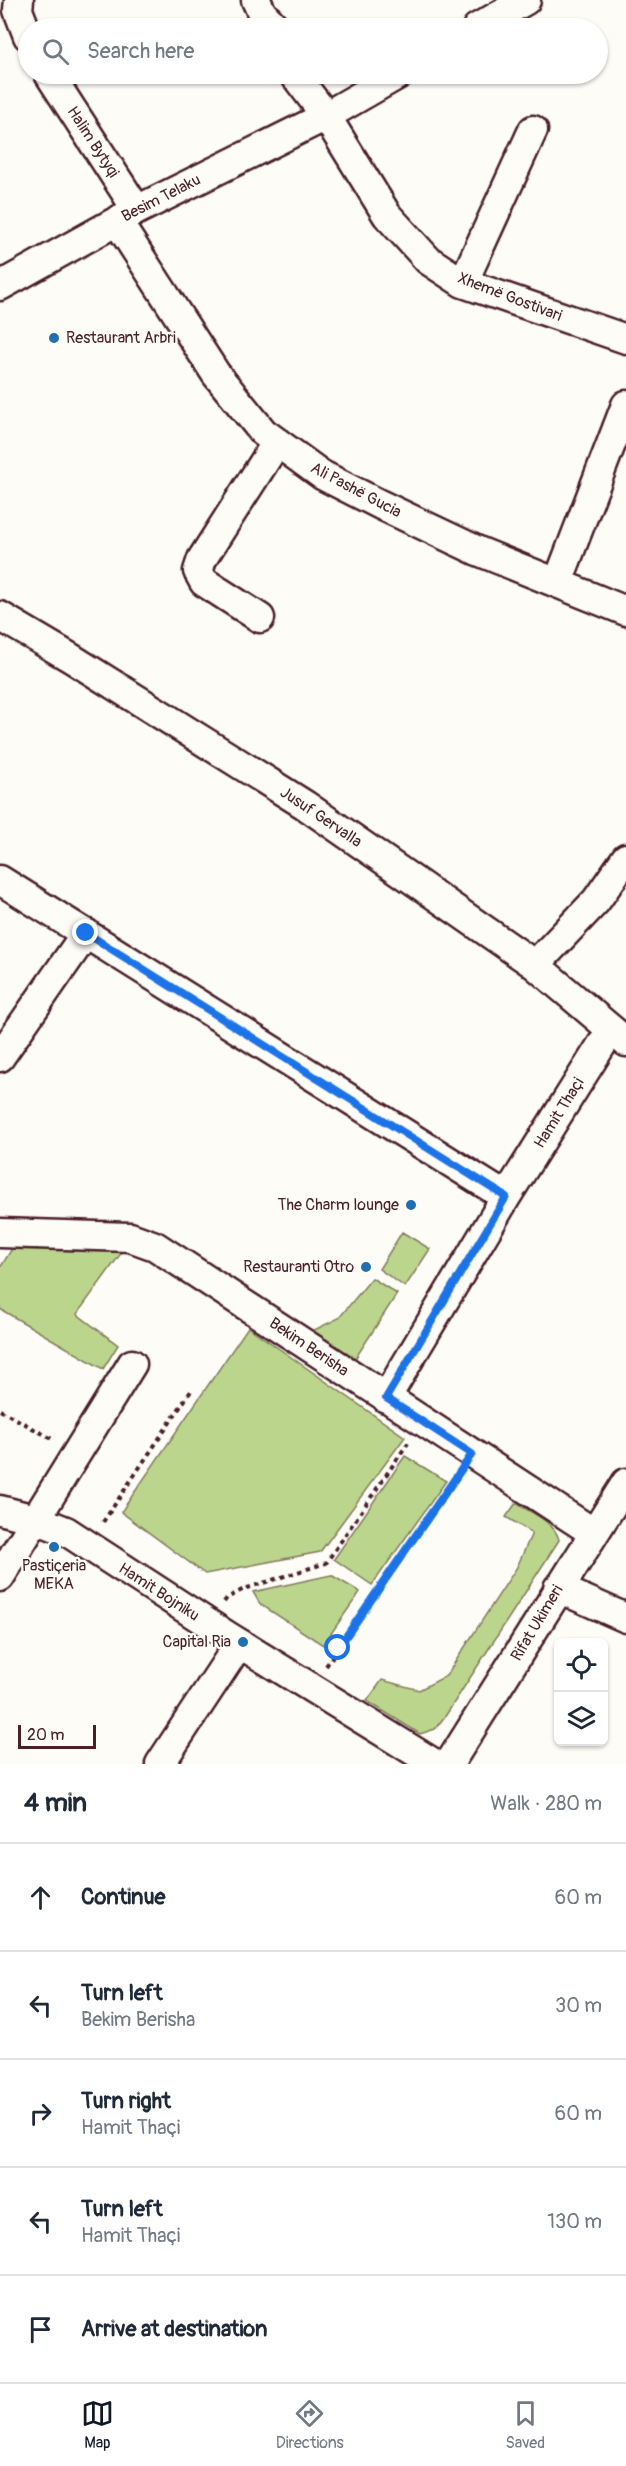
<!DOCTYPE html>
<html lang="en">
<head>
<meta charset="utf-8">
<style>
  body { margin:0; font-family:Pangolin,sans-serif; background:#f6f6f7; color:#1f2937 }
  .controls { position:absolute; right:18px; bottom:18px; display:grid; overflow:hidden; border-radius:9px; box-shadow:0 2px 4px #0004 }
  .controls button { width:54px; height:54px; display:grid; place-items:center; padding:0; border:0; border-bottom:2px solid #e0e1e3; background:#fff; color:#1f2937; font:30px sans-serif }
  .scale { position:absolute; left:18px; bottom:15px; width:78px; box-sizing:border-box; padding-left:6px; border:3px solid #4a1f2b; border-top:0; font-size:16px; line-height:21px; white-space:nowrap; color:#4a1f2b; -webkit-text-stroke:4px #fdfcf7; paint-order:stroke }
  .stop { position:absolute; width:18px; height:18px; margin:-14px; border:4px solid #1a73e8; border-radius:50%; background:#fff }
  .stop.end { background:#1a73e8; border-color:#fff; box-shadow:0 2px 6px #0008 }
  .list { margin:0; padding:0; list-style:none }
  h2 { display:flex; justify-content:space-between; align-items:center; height:78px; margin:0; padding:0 24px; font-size:26px }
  h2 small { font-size:20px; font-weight:400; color:#747a83 }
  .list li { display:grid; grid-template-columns:39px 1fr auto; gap:18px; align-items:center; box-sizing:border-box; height:108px; padding:0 24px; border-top:2px solid #e0e1e3 }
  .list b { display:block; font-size:22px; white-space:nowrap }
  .list p { margin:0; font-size:20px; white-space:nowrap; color:#747a83 }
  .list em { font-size:20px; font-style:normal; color:#747a83 }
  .icon { flex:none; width:33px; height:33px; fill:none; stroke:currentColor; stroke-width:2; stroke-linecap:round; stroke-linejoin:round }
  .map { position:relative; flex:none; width:626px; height:1764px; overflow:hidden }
  .search { position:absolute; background:#fff; box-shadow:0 2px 4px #0004; left:18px; right:18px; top:18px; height:66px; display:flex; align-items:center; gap:15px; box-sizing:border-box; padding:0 21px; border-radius:33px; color:#747a83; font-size:22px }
  .sheet { height:618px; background:#fff }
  nav { display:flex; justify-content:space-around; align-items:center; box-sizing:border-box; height:84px; border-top:2px solid #e0e1e3; background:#fff; font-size:16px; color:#747a83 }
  nav a { display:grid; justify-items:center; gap:3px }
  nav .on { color:#111827 }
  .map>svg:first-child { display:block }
  .green { fill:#bbd58c; stroke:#827a5c; stroke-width:1.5 }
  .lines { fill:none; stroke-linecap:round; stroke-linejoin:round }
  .minor-casing { stroke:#4a1f2b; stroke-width:33 }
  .path { stroke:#4a1f2b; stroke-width:4; stroke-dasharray:4.5 4.5; stroke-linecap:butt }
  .minor { stroke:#fdfcf7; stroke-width:28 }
  .route { stroke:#1a73e8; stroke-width:8 }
  .poi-dot { fill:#1f6fb2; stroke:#fdfcf7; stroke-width:2 }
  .labels { text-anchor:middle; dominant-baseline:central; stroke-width:4.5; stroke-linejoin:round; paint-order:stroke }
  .street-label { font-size:16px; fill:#4a1f2b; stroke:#fdfcf7 }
  .poi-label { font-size:16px; fill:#4a1f2b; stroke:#fdfcf7; text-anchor:end }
</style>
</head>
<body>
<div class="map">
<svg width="626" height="1764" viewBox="0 0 626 1764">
  <rect width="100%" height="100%" fill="#fdfcf7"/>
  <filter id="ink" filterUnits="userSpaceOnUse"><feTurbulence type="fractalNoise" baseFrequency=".0167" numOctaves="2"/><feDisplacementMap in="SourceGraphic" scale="12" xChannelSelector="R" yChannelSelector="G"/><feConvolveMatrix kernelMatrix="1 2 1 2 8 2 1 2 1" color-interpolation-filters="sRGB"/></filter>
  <g filter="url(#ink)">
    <!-- green -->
    <path class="green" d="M 402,1232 L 430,1249 L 405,1287 L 379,1269 Z
      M 13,1247 L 122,1252 L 77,1314 L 118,1345 L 103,1369 L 0,1309 L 0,1268 Z
      M 372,1278 L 397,1294 L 353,1362 L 308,1333 L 339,1318 Z
      M 248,1327 L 405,1437 L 320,1552 L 205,1574 L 121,1512 Z
      M 405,1456 L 446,1481 L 372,1585 L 334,1559 Z
      M 516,1503 C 530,1512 555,1522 559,1540 L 446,1715 L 435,1729 L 420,1734 L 367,1701 L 382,1680 L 419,1690 L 446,1676 L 517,1567 L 532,1533 L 506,1517 Z
      M 331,1575 L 360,1592 L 323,1645 L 260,1604 L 253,1592 Z"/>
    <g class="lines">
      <!-- minor casing -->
      <g class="minor-casing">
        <path id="minor" d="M 19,0 L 18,10 L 28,36
          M 256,0 L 262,13 L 276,28
          M 477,28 L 526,0
          M 49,74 L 137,210
          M 294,74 L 326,116 L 387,215 L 428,260 L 463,283 L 626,339
          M 117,221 L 216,374 L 263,432 L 322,475 L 381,505 L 478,551 L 626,611
          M 463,283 L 533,130
          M 0,286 L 137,210 L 326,116 L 399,74
          M 558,582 L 626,405
          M 0,616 L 71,658 L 305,805 L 535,965 L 626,1042
          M 260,618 L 204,582 L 198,571 L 202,559 L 277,442
          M 0,880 L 506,1197
          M 535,965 L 596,901 L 626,858
          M 0,1057 L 86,933
          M 0,1233 L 130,1237 L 155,1246 L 594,1533
          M 386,1398 L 506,1197 L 611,1030
          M 0,1510 L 38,1520 L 66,1531 L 229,1637 L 435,1764
          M 0,1577 L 132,1364
          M 558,1588 L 626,1618
          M 160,1764 L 239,1644
          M 449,1764 L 626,1483"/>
      </g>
      <!-- path -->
      <path class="path" d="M 0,1410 L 54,1440
        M 103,1522 L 193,1388
        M 224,1602 L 227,1598 L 244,1589 L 326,1563 L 408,1443
        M 326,1666 L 458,1475"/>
      <!-- minor -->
      <use href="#minor" class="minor"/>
    </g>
  </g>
  <g class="lines" filter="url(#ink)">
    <!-- route -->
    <path class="route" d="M 86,933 L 506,1197 L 386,1398 L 472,1454 L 338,1648"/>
  </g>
  <!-- markers -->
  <g class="poi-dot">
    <circle cx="54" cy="338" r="6"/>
    <circle cx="411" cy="1205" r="6"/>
    <circle cx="366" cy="1267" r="6"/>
    <circle cx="54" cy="1547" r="6"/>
    <circle cx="243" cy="1642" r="6"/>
  </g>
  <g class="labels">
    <!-- street labels -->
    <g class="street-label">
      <text transform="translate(93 142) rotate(57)">Halim Bytyqi</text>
      <text transform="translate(161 198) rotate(-27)">Besim Telaku</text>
      <text transform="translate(510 297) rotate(21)">Xhemë Gostivari</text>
      <text transform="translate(356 490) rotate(28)">Ali Pashë Gucia</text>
      <text transform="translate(321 817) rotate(34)">Jusuf Gervalla</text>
      <text transform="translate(559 1113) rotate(-58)">Hamit Thaçi</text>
      <text transform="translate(309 1347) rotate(34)">Bekim Berisha</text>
      <text transform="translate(159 1592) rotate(33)">Hamit Bojniku</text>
      <text transform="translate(537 1623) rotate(-59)">Rifat Ukimeri</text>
    </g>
    <!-- poi labels -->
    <g class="poi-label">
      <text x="66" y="338" text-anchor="start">Restaurant Arbri</text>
      <text x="399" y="1205">The Charm lounge</text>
      <text x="354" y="1267">Restauranti Otro</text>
      <text x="54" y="1566" text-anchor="middle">Pastiçeria<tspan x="54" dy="18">MEKA</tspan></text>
      <text x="231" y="1642">Capital Ria</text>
    </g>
  </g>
</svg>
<div class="controls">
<button><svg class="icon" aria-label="locate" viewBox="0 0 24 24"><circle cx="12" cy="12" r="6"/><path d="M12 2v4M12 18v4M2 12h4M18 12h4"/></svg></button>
<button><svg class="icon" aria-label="layers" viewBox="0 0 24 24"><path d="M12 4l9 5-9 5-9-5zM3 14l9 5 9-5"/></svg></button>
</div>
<div class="scale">20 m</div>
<div class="stop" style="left:338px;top:1648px"></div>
<div class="stop end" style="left:86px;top:933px"></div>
<div class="search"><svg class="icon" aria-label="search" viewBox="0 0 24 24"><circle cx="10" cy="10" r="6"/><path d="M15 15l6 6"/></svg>Search here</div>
</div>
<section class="sheet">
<h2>4 min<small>Walk · 280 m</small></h2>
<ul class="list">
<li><svg class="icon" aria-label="ahead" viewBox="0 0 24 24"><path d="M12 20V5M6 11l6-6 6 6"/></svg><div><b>Continue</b></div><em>60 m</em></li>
<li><svg class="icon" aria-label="left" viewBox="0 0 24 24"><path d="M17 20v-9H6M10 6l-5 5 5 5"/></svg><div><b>Turn left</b><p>Bekim Berisha</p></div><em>30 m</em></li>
<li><svg class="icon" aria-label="right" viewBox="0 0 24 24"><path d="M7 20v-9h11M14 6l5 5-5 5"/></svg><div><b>Turn right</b><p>Hamit Thaçi</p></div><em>60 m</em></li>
<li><svg class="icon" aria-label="left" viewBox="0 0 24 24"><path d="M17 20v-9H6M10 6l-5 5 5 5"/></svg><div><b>Turn left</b><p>Hamit Thaçi</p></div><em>130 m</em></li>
<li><svg class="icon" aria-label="arrive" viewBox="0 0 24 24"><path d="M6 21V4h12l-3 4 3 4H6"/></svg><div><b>Arrive at destination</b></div></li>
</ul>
</section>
<nav>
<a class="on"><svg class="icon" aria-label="map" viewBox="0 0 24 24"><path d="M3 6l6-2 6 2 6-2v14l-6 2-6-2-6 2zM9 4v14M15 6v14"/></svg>Map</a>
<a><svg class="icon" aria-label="directions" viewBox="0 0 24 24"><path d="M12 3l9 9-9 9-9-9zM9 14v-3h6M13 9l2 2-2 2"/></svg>Directions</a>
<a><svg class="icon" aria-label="saved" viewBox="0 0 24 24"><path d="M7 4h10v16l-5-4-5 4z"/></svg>Saved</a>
</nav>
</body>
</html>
